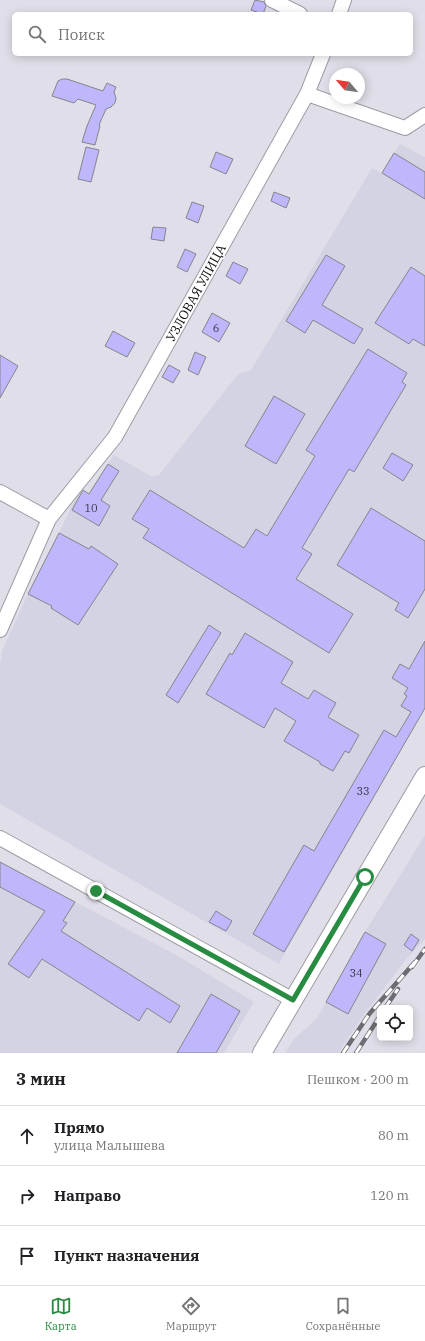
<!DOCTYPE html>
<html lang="ru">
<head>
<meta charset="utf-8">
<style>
  body { margin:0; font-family:"IBM Plex Serif",serif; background:#f6f6f6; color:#202124 }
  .controls { position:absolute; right:12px; bottom:12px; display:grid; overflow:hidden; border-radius:6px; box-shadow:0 2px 10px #0003 }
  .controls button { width:36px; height:36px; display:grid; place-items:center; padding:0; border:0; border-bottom:1px solid #e0e0e0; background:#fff; color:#202124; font:20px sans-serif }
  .compass { position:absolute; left:329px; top:68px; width:36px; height:36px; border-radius:50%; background:#fff; box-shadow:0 2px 10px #0003; rotate:299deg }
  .stop { position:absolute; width:12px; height:12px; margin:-9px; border:3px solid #278c41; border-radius:50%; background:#fff }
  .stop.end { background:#278c41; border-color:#fff; box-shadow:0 1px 4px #0008 }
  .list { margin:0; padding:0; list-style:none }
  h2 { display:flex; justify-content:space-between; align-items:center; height:52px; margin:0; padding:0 16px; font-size:17px }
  h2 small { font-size:13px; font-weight:400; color:#757577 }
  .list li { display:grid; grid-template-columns:26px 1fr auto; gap:12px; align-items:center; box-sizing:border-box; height:60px; padding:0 16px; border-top:1px solid #e0e0e0 }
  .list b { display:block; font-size:15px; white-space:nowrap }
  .list p { margin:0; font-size:13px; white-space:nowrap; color:#757577 }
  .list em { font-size:13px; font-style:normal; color:#757577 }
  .icon { flex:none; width:22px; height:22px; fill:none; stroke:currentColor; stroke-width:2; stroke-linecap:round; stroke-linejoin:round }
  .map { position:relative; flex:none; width:425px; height:1053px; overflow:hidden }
  .search { position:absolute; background:#fff; box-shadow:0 2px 10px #0003; left:12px; right:12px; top:12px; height:44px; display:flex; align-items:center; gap:10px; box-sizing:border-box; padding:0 14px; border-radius:6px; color:#757577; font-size:15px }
  .sheet { height:232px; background:#fff }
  nav { display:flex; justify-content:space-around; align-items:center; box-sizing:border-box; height:56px; border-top:1px solid #e0e0e0; background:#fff; font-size:11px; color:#757577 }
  nav a { display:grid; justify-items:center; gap:2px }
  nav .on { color:#278c41 }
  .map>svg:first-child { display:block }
  .built { fill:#d4d3e4 }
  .building { fill:#bfb7fb; stroke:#85848d }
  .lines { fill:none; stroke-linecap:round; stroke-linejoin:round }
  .minor-casing { stroke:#9d9ca5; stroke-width:16 }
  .tertiary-casing { stroke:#9d9ca5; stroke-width:20 }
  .minor { stroke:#fff; stroke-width:14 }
  .tertiary { stroke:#fff; stroke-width:18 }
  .rail-casing { stroke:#6c6c72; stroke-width:4.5 }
  .rail { stroke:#fff; stroke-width:3; stroke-dasharray:9; stroke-linecap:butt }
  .route { stroke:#278c41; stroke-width:5 }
  .labels { text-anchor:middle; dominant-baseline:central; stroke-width:3; stroke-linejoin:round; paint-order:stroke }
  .number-label { font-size:11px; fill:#39374a }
  .street-label { font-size:13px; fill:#0c0c0f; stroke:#fff }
</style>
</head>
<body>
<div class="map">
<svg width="425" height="1053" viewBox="0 0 425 1053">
  <rect width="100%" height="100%" fill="#e0dfe9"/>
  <!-- built -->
  <path class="built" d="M 400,144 L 425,157 L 425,708 L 279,964 L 0,804 L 0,662 L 2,658 L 1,653 L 28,594 L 59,533 L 78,492 L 86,497 L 114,455 L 151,476 L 159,475 L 238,374 L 251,370 L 372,168 L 382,173 Z
    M 425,835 L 425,939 L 408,957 L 368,1009 L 338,1053 L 285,1053 L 293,1040 L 317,1018 L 365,932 Z
    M 0,862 L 180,957 L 254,1002 L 224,1053 L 0,1053 Z"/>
  <!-- building -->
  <path class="building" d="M 255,0 L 264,2 L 266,6 L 263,14 L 251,10 Z
    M 62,79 L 67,79 L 103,91 L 107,83 L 116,87 L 114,92 L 116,98 L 115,103 L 111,107 L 106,109 L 99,125 L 100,126 L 95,145 L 82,142 L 87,126 L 96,105 L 78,99 L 74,103 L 52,96 L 58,81 Z
    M 86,147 L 99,150 L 91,182 L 78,179 Z
    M 216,152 L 233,159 L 226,174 L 210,167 Z
    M 394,153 L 425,172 L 425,199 L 382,173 Z
    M 274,192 L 290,198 L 286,208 L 271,201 Z
    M 192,202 L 204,206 L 198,223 L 186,218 Z
    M 153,227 L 166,228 L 164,241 L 151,239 Z
    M 185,249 L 196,254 L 187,272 L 177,267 Z
    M 326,255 L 345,266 L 322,305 L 363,329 L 354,344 L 313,320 L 305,333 L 286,321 Z
    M 233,262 L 248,269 L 240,284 L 226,276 Z
    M 411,267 L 425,276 L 425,346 L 413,339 L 409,344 L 375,323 Z
    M 212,313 L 230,323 L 219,342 L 202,332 Z
    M 113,331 L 135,343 L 127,357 L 105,346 Z
    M 368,349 L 407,373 L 402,382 L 406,385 L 354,472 L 349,469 L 302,548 L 312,554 L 296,579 L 353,614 L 329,653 L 143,538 L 149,529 L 132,519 L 150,490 L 244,548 L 256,529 L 267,536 L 315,456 L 306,450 Z
    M 195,352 L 206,357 L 198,375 L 188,370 Z
    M 0,355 L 18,366 L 0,398 Z
    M 169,365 L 180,371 L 173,383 L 162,377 Z
    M 274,396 L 305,414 L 276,464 L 245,446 Z
    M 392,453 L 413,465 L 403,481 L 383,468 Z
    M 108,464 L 119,471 L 101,500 L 110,506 L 99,526 L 72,510 L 83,490 L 89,494 Z
    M 371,508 L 425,541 L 425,589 L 408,618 L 395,610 L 399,603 L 337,565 Z
    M 59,533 L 89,549 L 91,546 L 118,564 L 78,625 L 51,608 L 52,606 L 28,594 Z
    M 209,625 L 221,633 L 178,703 L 166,695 Z
    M 245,633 L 293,662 L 281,683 L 308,699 L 314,690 L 336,703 L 328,717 L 359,735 L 349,753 L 345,751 L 333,771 L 320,764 L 320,762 L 284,741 L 296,721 L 275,708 L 264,728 L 206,694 L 230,653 L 232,655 Z
    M 425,641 L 425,708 L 284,952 L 253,934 L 304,845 L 314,851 L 384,730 L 396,737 L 411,712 L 401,706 L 407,696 L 404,694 L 408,688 L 392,678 L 400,664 L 409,669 Z
    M 0,862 L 75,902 L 63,921 L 67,923 L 61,931 L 180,1006 L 170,1023 L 147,1008 L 139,1021 L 42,959 L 29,978 L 8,964 L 45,911 L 0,887 Z
    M 216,911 L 232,921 L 226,931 L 209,922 Z
    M 365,932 L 386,944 L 348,1014 L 326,1002 Z
    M 411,934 L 419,940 L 412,951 L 404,945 Z
    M 211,994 L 240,1011 L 216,1053 L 177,1053 Z"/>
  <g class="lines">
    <!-- minor casing -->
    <g class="minor-casing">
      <path id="minor" d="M 272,0 L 300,14
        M 339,14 L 344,0
        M 307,94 L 405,128 L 425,115
        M 0,492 L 49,519
        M 0,630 L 49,519 L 115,437 L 307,94 L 323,54
        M 0,838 L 293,1000"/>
    </g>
    <!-- tertiary casing -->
    <g class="tertiary-casing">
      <path id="tertiary" d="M 262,1053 L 425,776"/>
    </g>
    <!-- minor -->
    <use href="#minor" class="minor"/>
    <!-- tertiary -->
    <use href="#tertiary" class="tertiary"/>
    <!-- rail casing -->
    <g class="rail-casing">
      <path id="rail" d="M 412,967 L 425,949
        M 385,1008 L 398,989
        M 343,1053 L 370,1013 L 415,962
        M 356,1053 L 380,1016"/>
    </g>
    <!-- rail -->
    <use href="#rail" class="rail"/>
  </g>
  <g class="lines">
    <!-- route -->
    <path class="route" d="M 96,891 L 293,1000 L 365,877"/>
  </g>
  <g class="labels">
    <!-- number labels -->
    <g class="number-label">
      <text x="216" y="328">6</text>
      <text x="91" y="508">10</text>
      <text x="363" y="791">33</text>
      <text x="356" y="973">34</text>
    </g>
    <!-- street labels -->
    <g class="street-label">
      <text transform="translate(196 293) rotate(-61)">УЗЛОВАЯ УЛИЦА</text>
    </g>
  </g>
</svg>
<div class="controls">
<button><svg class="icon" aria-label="locate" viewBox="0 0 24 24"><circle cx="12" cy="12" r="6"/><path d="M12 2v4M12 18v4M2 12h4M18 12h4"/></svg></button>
</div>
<svg class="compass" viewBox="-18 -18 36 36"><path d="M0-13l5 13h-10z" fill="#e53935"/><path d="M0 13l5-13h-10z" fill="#757577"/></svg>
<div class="stop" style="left:365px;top:877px"></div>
<div class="stop end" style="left:96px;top:891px"></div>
<div class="search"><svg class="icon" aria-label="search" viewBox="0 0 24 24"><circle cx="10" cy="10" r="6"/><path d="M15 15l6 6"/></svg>Поиск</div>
</div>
<section class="sheet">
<h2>3 мин<small>Пешком · 200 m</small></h2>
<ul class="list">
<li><svg class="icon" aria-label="ahead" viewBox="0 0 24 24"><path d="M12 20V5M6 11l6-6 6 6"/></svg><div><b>Прямо</b><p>улица Малышева</p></div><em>80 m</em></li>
<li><svg class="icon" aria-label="right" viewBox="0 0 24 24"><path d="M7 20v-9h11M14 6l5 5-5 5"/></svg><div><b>Направо</b></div><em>120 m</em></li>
<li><svg class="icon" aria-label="arrive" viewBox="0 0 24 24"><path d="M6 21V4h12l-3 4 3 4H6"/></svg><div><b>Пункт назначения</b></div></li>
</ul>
</section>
<nav>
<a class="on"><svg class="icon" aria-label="map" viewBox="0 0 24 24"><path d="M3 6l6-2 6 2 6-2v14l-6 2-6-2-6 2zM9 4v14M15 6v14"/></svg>Карта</a>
<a><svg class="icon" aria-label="directions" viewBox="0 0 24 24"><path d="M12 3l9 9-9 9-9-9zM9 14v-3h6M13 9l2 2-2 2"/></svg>Маршрут</a>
<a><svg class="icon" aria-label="saved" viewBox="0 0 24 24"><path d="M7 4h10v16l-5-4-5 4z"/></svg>Сохранённые</a>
</nav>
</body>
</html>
